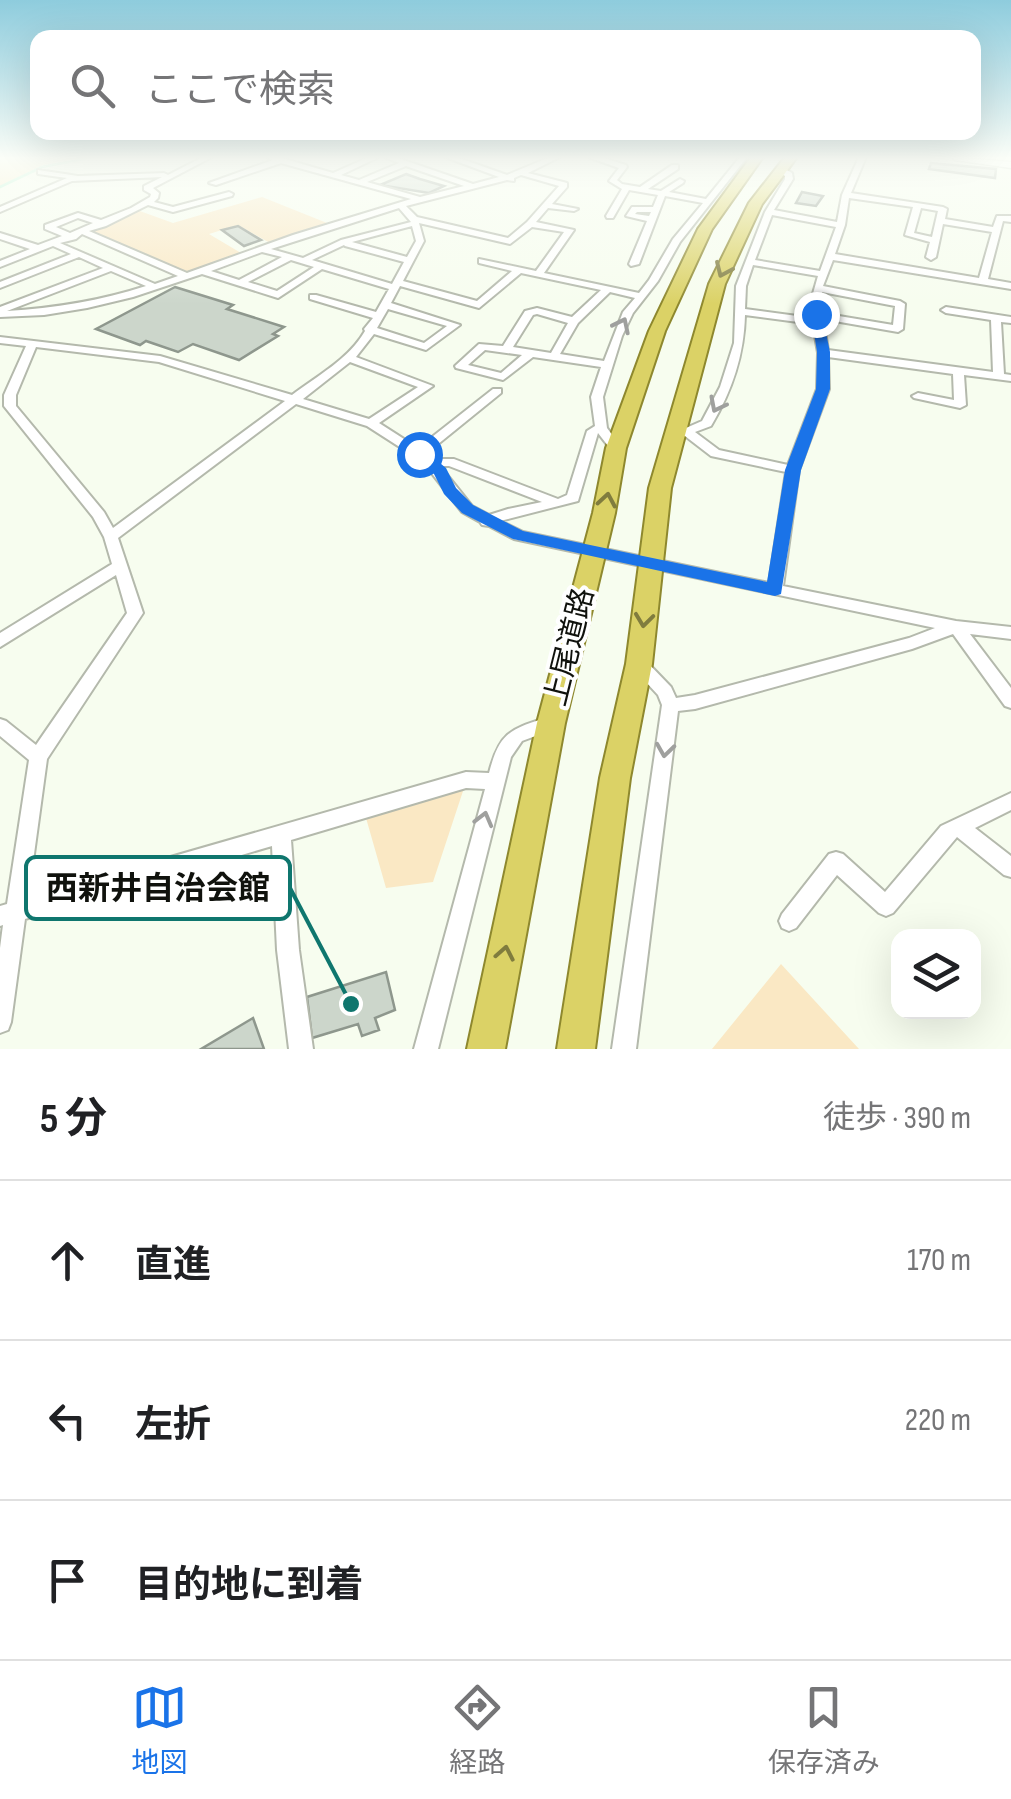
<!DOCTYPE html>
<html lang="ja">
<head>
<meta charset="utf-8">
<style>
  body { margin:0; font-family:"Sofia Sans Condensed","Noto Sans JP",sans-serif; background:#f6f6f6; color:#202124 }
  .controls { position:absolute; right:30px; bottom:30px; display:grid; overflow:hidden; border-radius:20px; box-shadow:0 10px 40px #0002 }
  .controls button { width:90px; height:90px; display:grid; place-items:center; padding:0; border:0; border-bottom:2px solid #e0e0e0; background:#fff; color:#202124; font:50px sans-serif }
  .stop { position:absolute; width:30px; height:30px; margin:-22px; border:8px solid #1a73e8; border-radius:50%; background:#fff }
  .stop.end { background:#1a73e8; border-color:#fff; box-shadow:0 2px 10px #0008 }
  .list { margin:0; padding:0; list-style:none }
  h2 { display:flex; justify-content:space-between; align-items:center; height:130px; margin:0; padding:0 40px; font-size:42px }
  h2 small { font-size:32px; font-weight:400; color:#757577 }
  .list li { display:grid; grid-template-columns:65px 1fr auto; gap:30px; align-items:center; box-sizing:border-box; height:160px; padding:0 40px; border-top:2px solid #e0e0e0 }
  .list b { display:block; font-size:38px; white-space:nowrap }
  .list em { font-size:32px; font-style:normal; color:#757577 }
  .icon { flex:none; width:55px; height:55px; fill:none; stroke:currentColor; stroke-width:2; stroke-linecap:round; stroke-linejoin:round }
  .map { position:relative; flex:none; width:1011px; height:1049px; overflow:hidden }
  .search { position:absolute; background:#fff; box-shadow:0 10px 40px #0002; left:30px; right:30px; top:30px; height:110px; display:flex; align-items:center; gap:25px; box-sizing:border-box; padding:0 35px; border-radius:20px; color:#757577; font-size:38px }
  .sheet { height:610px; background:#fff }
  nav { display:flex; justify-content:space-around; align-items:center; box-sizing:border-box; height:140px; border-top:2px solid #e0e0e0; background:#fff; font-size:28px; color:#757577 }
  nav a { display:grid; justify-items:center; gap:5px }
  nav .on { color:#1a73e8 }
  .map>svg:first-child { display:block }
  .green { fill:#fae8c4 }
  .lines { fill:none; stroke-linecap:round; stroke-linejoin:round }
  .stream { stroke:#a7f0cd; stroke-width:2.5 }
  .building { fill:#ccd6cb; stroke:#8e978d; stroke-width:2.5 }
  .minor-casing { stroke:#b4b9ac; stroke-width:4 }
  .tertiary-casing { stroke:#b4b9ac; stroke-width:3 }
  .trunk-casing { stroke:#8e882e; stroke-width:4 }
  .minor { fill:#fff; fill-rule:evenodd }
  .tertiary { fill:#fff; fill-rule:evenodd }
  .trunk { fill:#dbd266; fill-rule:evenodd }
  .oneway { stroke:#807c3e }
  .oneway2 { stroke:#9fa09e }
  .route { fill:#1a73e8 }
  .labels { text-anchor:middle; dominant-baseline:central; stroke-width:8; stroke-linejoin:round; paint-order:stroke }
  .street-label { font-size:30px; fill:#10120d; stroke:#fff }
  .leader { fill:none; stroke:#0f766e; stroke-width:4 }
  .callout-dot { fill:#0f766e; stroke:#fff; stroke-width:4 }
  .callout { fill:#fff; stroke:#0f766e; stroke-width:4 }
  .callout-label { font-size:32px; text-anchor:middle; font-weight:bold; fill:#10120d }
</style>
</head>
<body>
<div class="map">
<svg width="1011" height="1049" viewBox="0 0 1011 1049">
  <rect width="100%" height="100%" fill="#f7fdef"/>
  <!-- green -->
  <path class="green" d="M 0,157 L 88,157 L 43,165 L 0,186 Z
    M 262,197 L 327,223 L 270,243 L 238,225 L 209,234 L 241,253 L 188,274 L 92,232 L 137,210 L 173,223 Z
    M 464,788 L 433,882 L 386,888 L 366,818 Z
    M 781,964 L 859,1049 L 712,1049 Z"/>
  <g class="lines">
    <!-- stream -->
    <path class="stream" d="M 0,187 L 42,167 L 93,157"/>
  </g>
  <!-- building -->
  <path class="building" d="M 931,163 L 996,169 L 995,178 L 929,169 Z
    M 406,174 L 420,179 L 444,186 L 429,193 L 380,185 Z
    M 802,192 L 823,196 L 816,206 L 796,203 Z
    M 238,226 L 261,240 L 244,246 L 222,230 Z
    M 175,287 L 233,305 L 227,309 L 284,327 L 273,334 L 278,336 L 239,360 L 193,344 L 178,352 L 146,341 L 140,345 L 96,329 Z
    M 386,972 L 395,1010 L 375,1018 L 379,1030 L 362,1036 L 358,1024 L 312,1038 L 307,997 Z
    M 253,1018 L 264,1049 L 201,1049 Z"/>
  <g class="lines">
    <!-- minor casing -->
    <g class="minor-casing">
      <path id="minor" d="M 203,157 L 212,157 L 153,188 L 159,193 L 158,198 L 154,202 L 173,207 L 229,192 L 233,194 L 232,196 L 173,212 L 148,205 L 106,226 L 89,231 L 187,273 L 293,235 L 411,199 L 281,163 L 216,185 L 209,183 L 273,160 L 266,157 L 278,157 L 333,173 L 369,157 L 379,157 L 341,175 L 359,180 L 399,163 L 384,157 L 395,157 L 473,184 L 499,177 L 445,157 L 456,157 L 507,175 L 550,157 L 560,157 L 528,173 L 567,183 L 567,187 L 552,204 L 578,209 L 574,211 L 548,208 L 536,222 L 574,230 L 544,273 L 639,293 L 649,280 L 673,239 L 703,203 L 665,196 L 639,264 L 631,266 L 629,264 L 647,221 L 626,216 L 632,207 L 653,207 L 658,195 L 629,190 L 613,218 L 607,218 L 606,216 L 622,189 L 609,181 L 619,168 L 588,157 L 600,157 L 626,165 L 627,167 L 617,180 L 622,184 L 640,187 L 672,165 L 678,165 L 678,169 L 648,189 L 661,191 L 680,179 L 684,181 L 683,183 L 669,192 L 706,199 L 740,157 L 747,157 L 680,242 L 658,281 L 633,313 L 622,336 L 603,397 L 607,428 L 622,448 L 620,451 L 612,451 L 598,433 L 578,501 L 500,521 L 523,532 L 769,583 L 786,472 L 711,456 L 685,436 L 676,439 L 670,435 L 702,421 L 720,387 L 734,343 L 736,286 L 765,212 L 785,179 L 785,176 L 776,170 L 783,168 L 792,173 L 793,179 L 774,210 L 837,222 L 842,195 L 859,157 L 866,157 L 851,193 L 943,207 L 947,209 L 945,219 L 993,227 L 997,216 L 1011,216 L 1011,222 L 1003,221 L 988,279 L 1011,283 L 1011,289 L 833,260 L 823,286 L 900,301 L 905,304 L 903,329 L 898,332 L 823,319 L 828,350 L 993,372 L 991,320 L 946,313 L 941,310 L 946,307 L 1011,317 L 1011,323 L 1001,322 L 1004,374 L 1011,375 L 1011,381 L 964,375 L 966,405 L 960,408 L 914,398 L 912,396 L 918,393 L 954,400 L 953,374 L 828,357 L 829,389 L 799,470 L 783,586 L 956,621 L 1011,627 L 1011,639 L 970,634 L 1011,688 L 1011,708 L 1005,706 L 953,634 L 912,649 L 695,709 L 678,711 L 636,1049 L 612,1049 L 662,705 L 658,695 L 633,668 L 631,664 L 633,660 L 639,658 L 645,660 L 671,687 L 676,698 L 695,695 L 909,638 L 935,628 L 514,539 L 489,526 L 482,525 L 480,522 L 462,512 L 423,462 L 367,426 L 296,404 L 118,538 L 143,613 L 47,759 L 28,898 L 466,772 L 489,773 C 500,730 512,729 551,716 L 557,718 L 560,723 L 557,728 L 522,741 L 511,757 L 438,1049 L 414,1049 L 485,789 L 466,788 L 291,840 L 299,950 L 313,1049 L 289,1049 L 277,950 L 272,846 L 25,919 L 11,1022 L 8,1030 L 0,1033 L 0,948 L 3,925 L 0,926 L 0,906 L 7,904 L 29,760 L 0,736 L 0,719 L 6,721 L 36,745 L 127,613 L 116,575 L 0,647 L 0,633 L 112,564 L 104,537 L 93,517 L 4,406 L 4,395 L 26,346 L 0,343 L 0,337 L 160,356 L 292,395 C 317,376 349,359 365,331 L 364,329 L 373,318 L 310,299 L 310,295 L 316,295 L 376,312 L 389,289 L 322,269 L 278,298 L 202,274 L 133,297 L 87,308 L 44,315 L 0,317 L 0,307 L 103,268 L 79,257 L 0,288 L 0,282 L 71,254 L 53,246 L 0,267 L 0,261 L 30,249 L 0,239 L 0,233 L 38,245 L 62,236 L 45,229 L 45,225 L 78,213 L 101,220 L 131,208 L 150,197 L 151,194 L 144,190 L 144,186 L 162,177 L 72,181 L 0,212 L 0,207 L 67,178 L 38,174 L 38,170 L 78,176 L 164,173 L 168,175 ZM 406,166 L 464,186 L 420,197 L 367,182 ZM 521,175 L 559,186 L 527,222 L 508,238 L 417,217 L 406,206 L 507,180 L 514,181 L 514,178 ZM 849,198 L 913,207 L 905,235 L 930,242 L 926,257 L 931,260 L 936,257 L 943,224 L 992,232 L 979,278 L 835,254 L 845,225 ZM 399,208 L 411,222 L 341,240 L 303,258 L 271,249 ZM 921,208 L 938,211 L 932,237 L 914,233 ZM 637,212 L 651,212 L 649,216 L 635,214 ZM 772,215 L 836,227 L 820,271 L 755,260 ZM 78,218 L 93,223 L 70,233 L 56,227 ZM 419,223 L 510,244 L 532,227 L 564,232 L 536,271 L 479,259 L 479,263 L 512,271 L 477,301 L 403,281 L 424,241 ZM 412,226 L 416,241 L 407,257 L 352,242 ZM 82,234 L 178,276 L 155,284 L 60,243 L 76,239 ZM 344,245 L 345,246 L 404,262 L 392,284 L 312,260 ZM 262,252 L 282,257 L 239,280 L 211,271 ZM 291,260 L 314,267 L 277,291 L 248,282 ZM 753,265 L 818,276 L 810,304 L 812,318 L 745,309 L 746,286 ZM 111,271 L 146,286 C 100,301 55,308 7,311 ZM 521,273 L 601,290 L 572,317 L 537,308 L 525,311 L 503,346 L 479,344 L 455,366 L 456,368 L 503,380 L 533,357 L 601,367 L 591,397 L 595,426 L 587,431 L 567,495 L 558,499 L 454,459 L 434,459 L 427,453 L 501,393 L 501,389 L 493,389 L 418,448 L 379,423 L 433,386 L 356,357 L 374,334 L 426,350 L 460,325 L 391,303 L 400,286 L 479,308 ZM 610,292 L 635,298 L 623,312 L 604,361 L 560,354 L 578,323 ZM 822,292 L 895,306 L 893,325 L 821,313 L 820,304 ZM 388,309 L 447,326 L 424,343 L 377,328 ZM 537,314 L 568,323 L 551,353 L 513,347 L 533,315 ZM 745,315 L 813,324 L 818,353 L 817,389 L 788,465 L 719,450 L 695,432 L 711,426 C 732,391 744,356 745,315 ZM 36,347 L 159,362 L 285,401 L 113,528 L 104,512 L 16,406 L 16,395 ZM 485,350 L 522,355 L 501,373 L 468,365 ZM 350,362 L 418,387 L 369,419 L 303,399 ZM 440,466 L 449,466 L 542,502 L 508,509 L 489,515 L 472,506 Z
        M 1011,793 L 1011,810 L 975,828 L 1011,856 L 1011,877 L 1004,875 L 957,837 L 893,913 L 886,916 L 879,913 L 837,875 L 796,928 L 789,931 L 782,928 L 779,921 L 782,914 L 829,854 L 836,852 L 843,854 L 885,892 L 941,826 Z"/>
    </g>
    <!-- tertiary casing -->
    <g class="tertiary-casing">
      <path id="tertiary" d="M 951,157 L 1011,162 L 1011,168 L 955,160 Z"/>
    </g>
    <!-- trunk casing -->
    <g class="trunk-casing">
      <path id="trunk" d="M 751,157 L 763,157 L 712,229 L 665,331 L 626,448 L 615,513 L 565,723 L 505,1049 L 467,1049 L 537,723 L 593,513 L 606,448 L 649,331 L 698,229 Z
        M 785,157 L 797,157 L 762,204 L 725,284 L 671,488 L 652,664 L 630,778 L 595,1049 L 557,1049 L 600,778 L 626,664 L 649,488 L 709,284 L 749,203 Z"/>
    </g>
    <!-- minor -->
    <use href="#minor" class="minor"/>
    <!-- tertiary -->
    <use href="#tertiary" class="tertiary"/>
    <!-- trunk -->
    <use href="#trunk" class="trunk"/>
  </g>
  <!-- one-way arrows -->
  <defs><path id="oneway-chevron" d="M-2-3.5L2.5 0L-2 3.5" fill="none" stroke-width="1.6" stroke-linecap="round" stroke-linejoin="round" transform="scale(2.5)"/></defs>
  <g class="oneway">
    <use href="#oneway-chevron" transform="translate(723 270) rotate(114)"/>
    <use href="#oneway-chevron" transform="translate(607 500) rotate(-80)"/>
    <use href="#oneway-chevron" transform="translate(644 620) rotate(97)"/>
    <use href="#oneway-chevron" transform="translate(505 953) rotate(-79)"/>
  </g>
  <g class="oneway2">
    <use href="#oneway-chevron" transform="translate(622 325) rotate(-64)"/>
    <use href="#oneway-chevron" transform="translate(717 405) rotate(117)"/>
    <use href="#oneway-chevron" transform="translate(665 750) rotate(98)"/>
    <use href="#oneway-chevron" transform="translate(484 819) rotate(-75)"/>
  </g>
  <!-- sky -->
  <linearGradient id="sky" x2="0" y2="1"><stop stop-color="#8eccdd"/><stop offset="0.52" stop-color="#fbfef8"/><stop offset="1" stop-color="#fbfef8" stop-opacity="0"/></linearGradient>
  <rect width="1011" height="304" fill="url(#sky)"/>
  <!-- route -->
  <path class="route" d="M 816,311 L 822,314 L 830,352 L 830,389 L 801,470 L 781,594 L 775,596 L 513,539 L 462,513 L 444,494 L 434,474 L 412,454 L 424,450 L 446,468 L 456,488 L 473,505 L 523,531 L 767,582 L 785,470 L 816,389 L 817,352 L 811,314 Z"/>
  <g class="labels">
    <!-- street labels -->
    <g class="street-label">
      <text transform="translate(570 647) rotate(-76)">上尾道路</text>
    </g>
  </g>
  <!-- callouts -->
  <path class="leader" d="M351 1004L290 888"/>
  <circle class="callout-dot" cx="351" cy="1004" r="10"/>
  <rect class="callout" x="26" y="857" width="264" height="62" rx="10"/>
  <g class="callout-label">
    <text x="158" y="899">西新井自治会館</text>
  </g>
</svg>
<div class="controls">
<button><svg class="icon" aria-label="layers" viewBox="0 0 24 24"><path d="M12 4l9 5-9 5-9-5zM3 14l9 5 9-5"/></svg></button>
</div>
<div class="stop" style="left:419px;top:454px"></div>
<div class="stop end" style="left:816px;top:314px"></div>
<div class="search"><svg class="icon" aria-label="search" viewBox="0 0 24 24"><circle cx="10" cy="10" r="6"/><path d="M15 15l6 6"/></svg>ここで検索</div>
</div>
<section class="sheet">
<h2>5 分<small>徒歩 · 390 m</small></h2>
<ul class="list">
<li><svg class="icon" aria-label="ahead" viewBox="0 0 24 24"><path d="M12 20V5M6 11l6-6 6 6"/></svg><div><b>直進</b></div><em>170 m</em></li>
<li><svg class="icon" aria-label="left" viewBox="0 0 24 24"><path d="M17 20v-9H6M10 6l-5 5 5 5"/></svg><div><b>左折</b></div><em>220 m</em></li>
<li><svg class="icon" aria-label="arrive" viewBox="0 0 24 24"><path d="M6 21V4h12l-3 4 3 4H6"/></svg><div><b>目的地に到着</b></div></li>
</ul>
</section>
<nav>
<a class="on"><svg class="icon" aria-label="map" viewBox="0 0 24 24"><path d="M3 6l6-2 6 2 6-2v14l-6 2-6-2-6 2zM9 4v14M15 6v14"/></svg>地図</a>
<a><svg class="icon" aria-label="directions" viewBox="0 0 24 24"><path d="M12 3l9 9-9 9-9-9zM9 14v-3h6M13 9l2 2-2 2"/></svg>経路</a>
<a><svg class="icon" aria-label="saved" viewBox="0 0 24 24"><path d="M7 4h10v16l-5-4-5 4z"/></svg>保存済み</a>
</nav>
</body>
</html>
